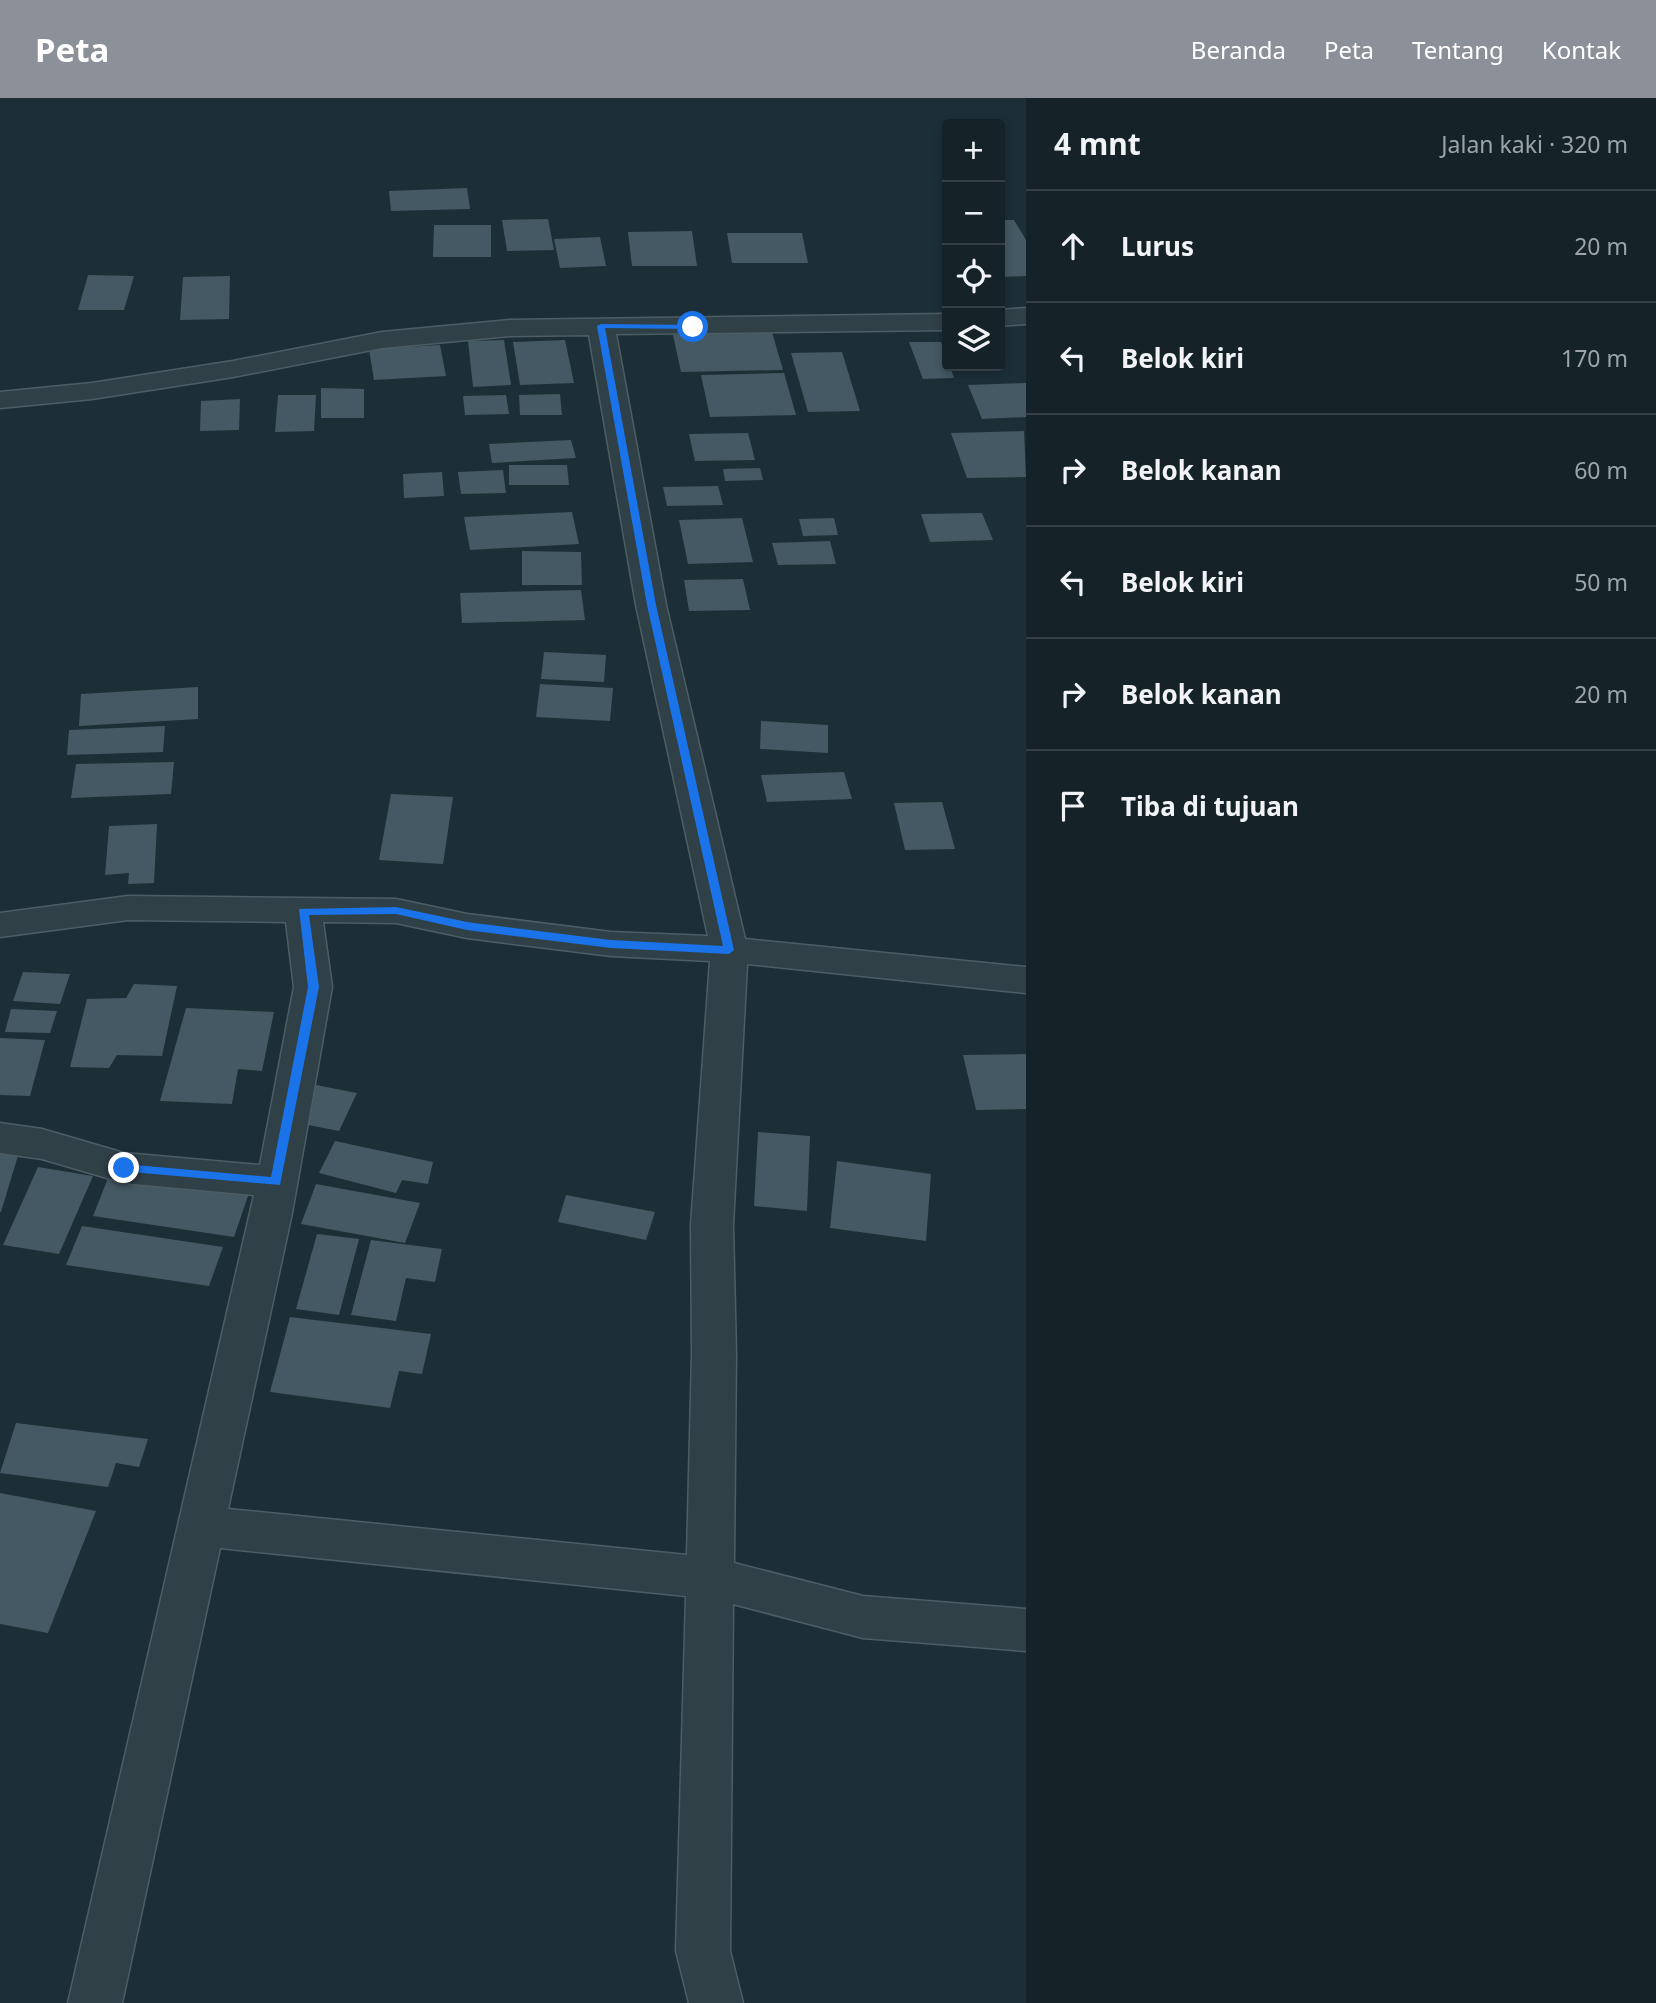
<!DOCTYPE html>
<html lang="id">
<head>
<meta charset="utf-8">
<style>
  body { margin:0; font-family:"Noto Sans",sans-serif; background:#1e2b31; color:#f1f3f6 }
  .controls { position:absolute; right:21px; top:21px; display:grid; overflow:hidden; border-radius:7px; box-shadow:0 4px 10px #0003 }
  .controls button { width:63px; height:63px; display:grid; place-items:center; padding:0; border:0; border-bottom:2px solid #344046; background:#152329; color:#f1f3f6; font:35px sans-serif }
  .stop { position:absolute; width:21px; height:21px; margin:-16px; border:5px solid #1a73e8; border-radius:50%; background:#fff }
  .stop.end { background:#1a73e8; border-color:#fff; box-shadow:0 2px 7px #0008 }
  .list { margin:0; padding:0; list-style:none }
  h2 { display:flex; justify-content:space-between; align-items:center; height:91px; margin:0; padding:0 28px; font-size:30px }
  h2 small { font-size:23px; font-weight:400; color:#9da4a8 }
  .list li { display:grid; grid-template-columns:46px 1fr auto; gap:21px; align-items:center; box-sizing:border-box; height:112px; padding:0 28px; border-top:2px solid #344046 }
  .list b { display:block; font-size:26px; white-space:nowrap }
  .list em { font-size:23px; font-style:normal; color:#9da4a8 }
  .icon { flex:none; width:38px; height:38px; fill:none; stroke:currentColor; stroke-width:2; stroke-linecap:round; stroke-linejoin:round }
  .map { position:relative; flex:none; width:1026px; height:1905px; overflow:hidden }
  header { display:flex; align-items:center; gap:42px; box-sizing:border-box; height:98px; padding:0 35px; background:#8c9099; color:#fff }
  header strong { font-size:33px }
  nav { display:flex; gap:38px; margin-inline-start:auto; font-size:24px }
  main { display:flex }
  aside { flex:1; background:#152329 }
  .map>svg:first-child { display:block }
  .building { fill:#445963 }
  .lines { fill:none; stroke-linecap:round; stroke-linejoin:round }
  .minor-casing { stroke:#4d5d66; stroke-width:3 }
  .minor { fill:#304047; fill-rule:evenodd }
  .route { fill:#1a73e8 }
</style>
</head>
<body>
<header>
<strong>Peta</strong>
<nav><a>Beranda</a><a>Peta</a><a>Tentang</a><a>Kontak</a></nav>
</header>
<main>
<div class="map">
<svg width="1026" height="1905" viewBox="0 0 1026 1905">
  <rect width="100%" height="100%" fill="#1c2f37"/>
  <!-- building -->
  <path class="building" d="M 467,90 L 470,111 L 391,113 L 389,93 Z
    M 548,121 L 554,152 L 507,153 L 502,122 Z
    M 1000,122 L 1014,122 L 1026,142 L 1026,178 L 1000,179 Z
    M 434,127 L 491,127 L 491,159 L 433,159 Z
    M 692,133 L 697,168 L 632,168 L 628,134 Z
    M 727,135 L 802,135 L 808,165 L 732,165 Z
    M 600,139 L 606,168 L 560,170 L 554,141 Z
    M 88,177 L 134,178 L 124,212 L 78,212 Z
    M 230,178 L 229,221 L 180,222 L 183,179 Z
    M 772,234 L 783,272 L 681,274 L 673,237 Z
    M 504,242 L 511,287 L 473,289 L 468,243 Z
    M 565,242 L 574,285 L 520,287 L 513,244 Z
    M 909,244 L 941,244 L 954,280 L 923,281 Z
    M 440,247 L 446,278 L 374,282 L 369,251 Z
    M 842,254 L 860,313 L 808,314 L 791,255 Z
    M 784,275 L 796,317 L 710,319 L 701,277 Z
    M 1026,285 L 1026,319 L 982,321 L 968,287 Z
    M 321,290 L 364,291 L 364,320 L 321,320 Z
    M 560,296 L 562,317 L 520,317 L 519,297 Z
    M 278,297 L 316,297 L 314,333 L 275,334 Z
    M 506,297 L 509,316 L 465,317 L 463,298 Z
    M 240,301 L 239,332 L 200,333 L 201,303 Z
    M 1024,333 L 1026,379 L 967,380 L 951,335 Z
    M 748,335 L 755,362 L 695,363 L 689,336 Z
    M 571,342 L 576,360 L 492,365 L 489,346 Z
    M 509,367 L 567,367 L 569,387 L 509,387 Z
    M 760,370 L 763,382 L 725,383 L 723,371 Z
    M 503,372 L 506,395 L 461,396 L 458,374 Z
    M 442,374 L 444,398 L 404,400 L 403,376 Z
    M 718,388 L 723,407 L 667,408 L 663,389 Z
    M 572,414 L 579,446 L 470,452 L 464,419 Z
    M 982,415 L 993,442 L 930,444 L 921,416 Z
    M 742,420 L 753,464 L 688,466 L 679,422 Z
    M 834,420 L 838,437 L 803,438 L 799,421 Z
    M 830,443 L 836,466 L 778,467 L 772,445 Z
    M 522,453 L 581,454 L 582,487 L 522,487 Z
    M 743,481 L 750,512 L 689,513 L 684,482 Z
    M 581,492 L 585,522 L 462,525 L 460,495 Z
    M 544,554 L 606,557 L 604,584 L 541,581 Z
    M 540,586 L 613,590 L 610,623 L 536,619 Z
    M 198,589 L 198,621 L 79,628 L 81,596 Z
    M 761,623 L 828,627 L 828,655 L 760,651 Z
    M 165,628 L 163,654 L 67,657 L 69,632 Z
    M 174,664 L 171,696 L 71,700 L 76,666 Z
    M 844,674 L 852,701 L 767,704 L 761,677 Z
    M 391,696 L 453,699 L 443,766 L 379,762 Z
    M 942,704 L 955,751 L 905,752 L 894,705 Z
    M 157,726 L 154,785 L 128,786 L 129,775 L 105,777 L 109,728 Z
    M 23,874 L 70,876 L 60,906 L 13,903 Z
    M 134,886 L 177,888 L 162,958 L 117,957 L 109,970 L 70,969 L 87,901 L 126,900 Z
    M 186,910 L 274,914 L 262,973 L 238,971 L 232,1006 L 160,1003 Z
    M 11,911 L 57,913 L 50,935 L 5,934 Z
    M 0,940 L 45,942 L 30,998 L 0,997 Z
    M 1026,956 L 1026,1011 L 976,1012 L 963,957 Z
    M 311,986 L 357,995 L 339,1033 L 293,1024 Z
    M 758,1034 L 810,1038 L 807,1113 L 754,1108 Z
    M 335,1043 L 433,1064 L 428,1086 L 402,1082 L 396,1095 L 319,1075 Z
    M 0,1050 L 20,1051 L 1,1114 L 0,1114 Z
    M 837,1063 L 931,1076 L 926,1143 L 830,1130 Z
    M 38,1069 L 93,1078 L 59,1156 L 3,1147 Z
    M 110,1075 L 249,1095 L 234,1139 L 93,1118 Z
    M 316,1086 L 420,1105 L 405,1145 L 301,1126 Z
    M 566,1097 L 655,1114 L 646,1142 L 558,1124 Z
    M 82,1128 L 223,1149 L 209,1188 L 66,1167 Z
    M 317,1136 L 359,1141 L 339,1217 L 296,1211 Z
    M 371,1142 L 442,1151 L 435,1184 L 406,1180 L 396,1223 L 351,1217 Z
    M 290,1219 L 431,1236 L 422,1276 L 399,1273 L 390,1310 L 270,1294 Z
    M 16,1325 L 148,1341 L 139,1369 L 116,1365 L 108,1389 L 0,1375 Z
    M 0,1395 L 96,1413 L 48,1535 L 0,1526 Z"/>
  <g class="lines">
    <!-- minor casing -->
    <g class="minor-casing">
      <path id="minor" d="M 1026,210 L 1026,226 L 1000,228 L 1000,212 Z
        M 947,216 L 947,232 L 616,236 L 666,507 L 745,841 L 1026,869 L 1026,895 L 747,866 L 733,1127 L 736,1256 L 734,1465 L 863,1498 L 1026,1511 L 1026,1553 L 863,1540 L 733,1506 L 730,1853 L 743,1905 L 689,1905 L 676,1853 L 686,1498 L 220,1450 L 122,1905 L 68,1905 L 254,1097 L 124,1085 L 42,1061 L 0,1055 L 0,1025 L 42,1031 L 124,1055 L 260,1067 L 294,889 L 286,824 L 128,822 L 0,839 L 0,815 L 128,798 L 396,801 L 467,816 L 611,834 L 708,838 L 636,507 L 589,237 L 510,238 L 382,250 L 233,279 L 92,301 L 0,310 L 0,294 L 92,285 L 233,263 L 382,234 L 510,222 ZM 323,824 L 396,825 L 467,840 L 611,858 L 710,863 L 691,1127 L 692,1256 L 687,1457 L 228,1411 L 292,1115 L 332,889 Z"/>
    </g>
    <!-- minor -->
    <use href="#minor" class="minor"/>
  </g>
  <!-- route -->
  <path class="route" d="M 601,226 L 693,227 L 697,229 L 693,231 L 605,230 L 656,507 L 734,852 L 729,856 L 611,850 L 467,832 L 396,816 L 309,817 L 319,889 L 280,1087 L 120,1073 L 120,1067 L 124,1066 L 271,1079 L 308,889 L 299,811 L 396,809 L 467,824 L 611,842 L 723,848 L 647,507 L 597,228 Z"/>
</svg>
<div class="controls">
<button>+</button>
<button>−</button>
<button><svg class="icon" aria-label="locate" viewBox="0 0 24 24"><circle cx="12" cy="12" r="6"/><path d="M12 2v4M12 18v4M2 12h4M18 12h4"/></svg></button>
<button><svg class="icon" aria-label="layers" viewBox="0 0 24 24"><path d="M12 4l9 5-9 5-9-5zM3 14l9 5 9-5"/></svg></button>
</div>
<div class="stop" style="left:693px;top:229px"></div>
<div class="stop end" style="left:124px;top:1070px"></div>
</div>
<aside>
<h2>4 mnt<small>Jalan kaki · 320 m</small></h2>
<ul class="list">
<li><svg class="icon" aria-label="ahead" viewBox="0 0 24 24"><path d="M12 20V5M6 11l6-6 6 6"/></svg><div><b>Lurus</b></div><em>20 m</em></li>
<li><svg class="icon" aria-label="left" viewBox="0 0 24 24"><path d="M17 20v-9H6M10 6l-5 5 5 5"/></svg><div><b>Belok kiri</b></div><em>170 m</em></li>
<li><svg class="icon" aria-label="right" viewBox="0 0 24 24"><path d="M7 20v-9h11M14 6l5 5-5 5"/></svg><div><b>Belok kanan</b></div><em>60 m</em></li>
<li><svg class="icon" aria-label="left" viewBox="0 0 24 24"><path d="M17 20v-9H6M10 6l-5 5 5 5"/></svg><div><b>Belok kiri</b></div><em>50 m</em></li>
<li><svg class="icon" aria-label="right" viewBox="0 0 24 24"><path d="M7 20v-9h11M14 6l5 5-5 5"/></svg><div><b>Belok kanan</b></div><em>20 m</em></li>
<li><svg class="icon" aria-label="arrive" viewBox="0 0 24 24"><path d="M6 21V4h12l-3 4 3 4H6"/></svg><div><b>Tiba di tujuan</b></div></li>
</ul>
</aside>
</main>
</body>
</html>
